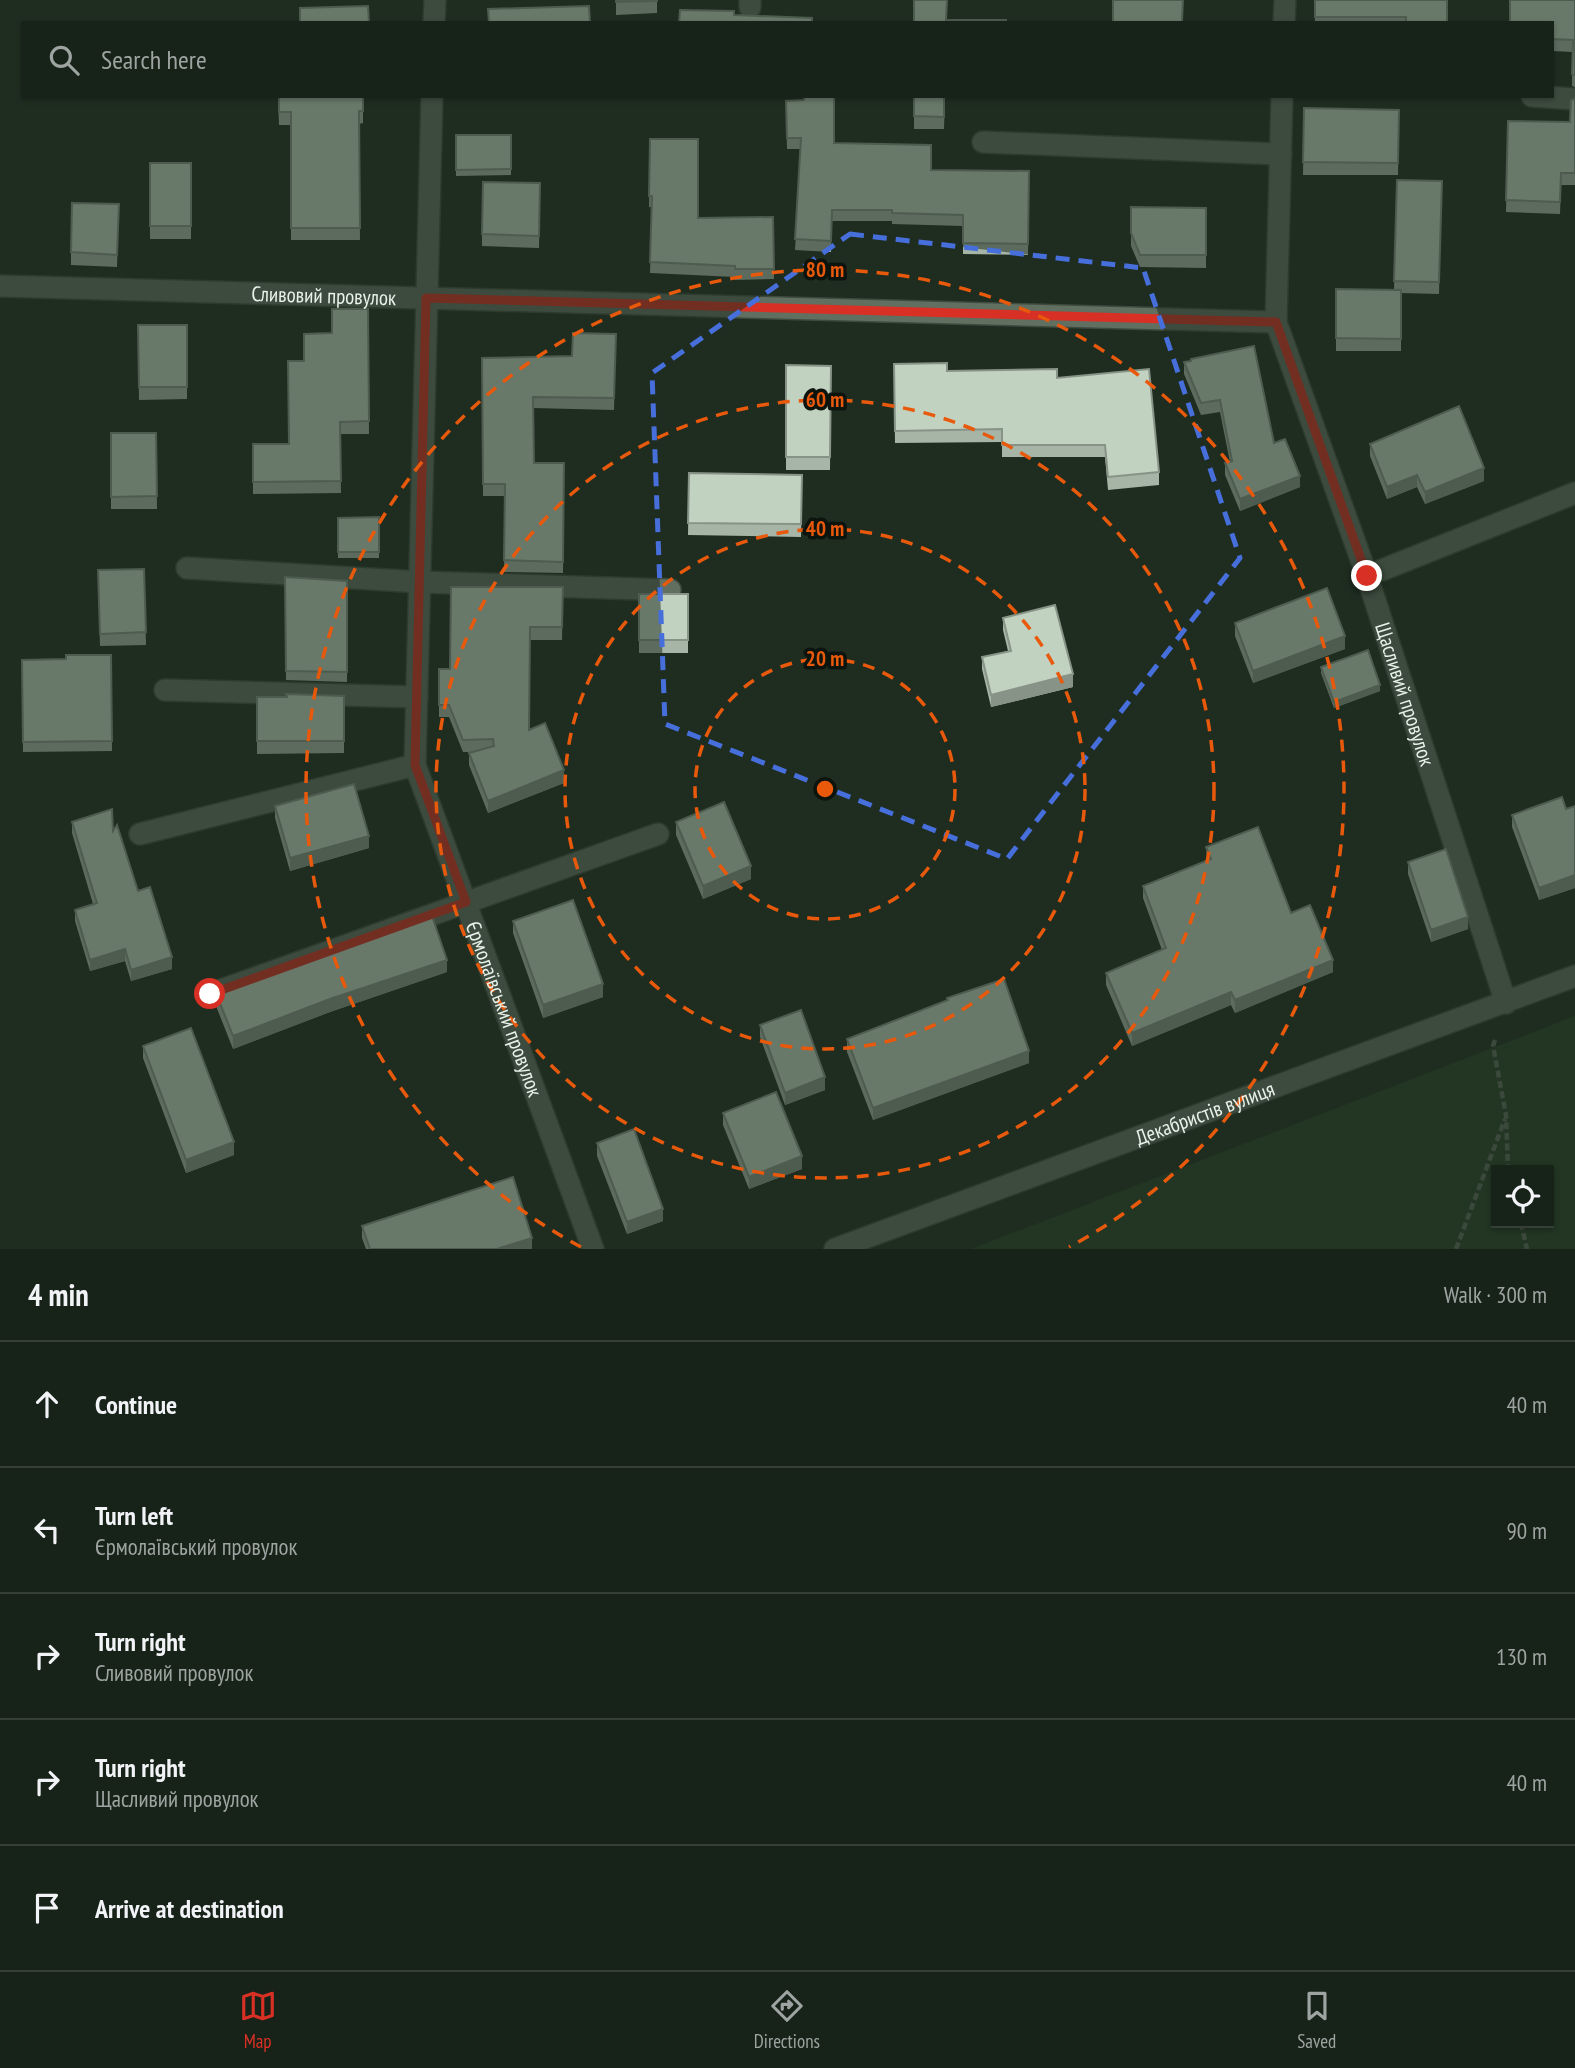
<!DOCTYPE html>
<html lang="en">
<head>
<meta charset="utf-8">
<style>
  body { margin:0; font-family:"PT Sans Narrow",sans-serif; background:#202a21; color:#f1f3f6 }
  .controls { position:absolute; right:21px; bottom:21px; display:grid; overflow:hidden; border-radius:0px; box-shadow:0 2px 5px #0004 }
  .controls button { width:63px; height:63px; display:grid; place-items:center; padding:0; border:0; border-bottom:2px solid #363f37; background:#172218; color:#f1f3f6; font:35px sans-serif }
  .stop { position:absolute; width:21px; height:21px; margin:-16px; border:5px solid #d93025; border-radius:50%; background:#fff }
  .stop.end { background:#d93025; border-color:#fff; box-shadow:0 2px 7px #0008 }
  .list { margin:0; padding:0; list-style:none }
  h2 { display:flex; justify-content:space-between; align-items:center; height:91px; margin:0; padding:0 28px; font-size:30px }
  h2 small { font-size:23px; font-weight:400; color:#9ea4a2 }
  .list li { display:grid; grid-template-columns:46px 1fr auto; gap:21px; align-items:center; box-sizing:border-box; height:126px; padding:0 28px; border-top:2px solid #363f37 }
  .list b { display:block; font-size:26px; white-space:nowrap }
  .list p { margin:0; font-size:23px; white-space:nowrap; color:#9ea4a2 }
  .list em { font-size:23px; font-style:normal; color:#9ea4a2 }
  .icon { flex:none; width:38px; height:38px; fill:none; stroke:currentColor; stroke-width:2; stroke-linecap:round; stroke-linejoin:round }
  .map { position:relative; flex:none; width:1575px; height:1249px; overflow:hidden }
  .search { position:absolute; background:#172218; box-shadow:0 2px 5px #0004; left:21px; right:21px; top:21px; height:77px; display:flex; align-items:center; gap:18px; box-sizing:border-box; padding:0 24px; border-radius:0px; color:#9ea4a2; font-size:26px }
  .sheet { height:721px; background:#172218 }
  nav { display:flex; justify-content:space-around; align-items:center; box-sizing:border-box; height:98px; border-top:2px solid #363f37; background:#172218; font-size:19px; color:#9ea4a2 }
  nav a { display:grid; justify-items:center; gap:4px }
  nav .on { color:#d93025 }
  .map>svg:first-child { display:block }
  .green { fill:#264027; fill-rule:evenodd }
  .lines { fill:none; stroke-linecap:round; stroke-linejoin:round }
  .minor-casing { stroke:#3f4a3f; stroke-width:24 }
  .path { stroke:#5d695d; stroke-width:4.5; stroke-dasharray:7 3.5; stroke-linecap:butt }
  .minor { stroke:#606f60; stroke-width:21 }
  .wall { fill:#a6b5a6 }
  .shaded-wall { fill:#879387 }
  .building { fill:#c1d2c1; stroke:#879387; stroke-width:2 }
  .route { stroke:#d93025; stroke-width:9 }
  .marked { fill:none; stroke:#466fdb; stroke-width:5; stroke-dasharray:14 9; stroke-linejoin:round }
  .ring { fill:none; stroke:#e8590c; stroke-width:3.5; stroke-dasharray:12 9 }
  .labels { text-anchor:middle; dominant-baseline:central; stroke-width:7; stroke-linejoin:round; paint-order:stroke }
  .street-label { font-size:21px; fill:#e9f1e9; stroke:#0d130d }
  .centre { fill:#e8590c; stroke:#0d130d; stroke-width:3.5 }
  .ring-label { font-size:21px; text-anchor:middle; font-weight:bold; fill:#e8590c; stroke:#0d130d; stroke-width:7; stroke-linejoin:round; paint-order:stroke }
</style>
</head>
<body>
<div class="map">
<svg width="1575" height="1249" viewBox="0 0 1575 1249">
  <rect width="100%" height="100%" fill="#1f2d20"/>
  <!-- green -->
  <path class="green" d="M 1575,1016 L 1575,1249 L 971,1249 ZM 1496,1170 L 1549,1170 L 1549,1223 L 1496,1223 Z"/>
  <g class="lines">
    <!-- minor casing -->
    <g class="minor-casing">
      <g id="minor">
        <path d="M 750,7 L 750,0"/>
        <path d="M 434,23 L 435,0"/>
        <path d="M 1284,23 L 1285,0"/>
        <path id="s1" d="M 432,96 L 415,765 L 593,1249"/>
        <path id="s2" d="M 1282,96 L 1276,322 L 1367,576 L 1506,1003"/>
        <path d="M 1532,96 L 1575,99"/>
        <path d="M 983,142 L 1281,154"/>
        <path id="s3" d="M 0,286 L 1276,322"/>
        <path d="M 187,568 L 420,582 L 670,590"/>
        <path d="M 1367,576 L 1575,493"/>
        <path d="M 165,690 L 417,697"/>
        <path d="M 140,834 L 415,765"/>
        <path d="M 210,994 L 658,834"/>
        <path id="s4" d="M 835,1249 L 1575,976"/>
      </g>
    </g>
    <!-- path -->
    <path class="path" d="M 1495,1040 L 1493,1046 L 1506,1115 L 1508,1170
      M 1521,1223 L 1527,1249
      M 1456,1249 L 1505,1119"/>
    <!-- minor -->
    <use href="#minor" class="minor"/>
  </g>
  <!-- wall -->
  <path class="wall" d="M 616,0 L 657,0 L 657,13 L 616,15 Z
    M 1315,0 L 1447,23 L 1315,23 Z
    M 1575,0 L 1575,87 L 1572,86 L 1572,52 L 1552,51 L 1552,23 Z
    M 278,96 L 363,96 L 363,123 L 359,124 L 360,240 L 291,240 L 291,125 L 279,125 Z
    M 914,96 L 945,96 L 944,129 L 914,129 Z
    M 1575,99 L 1575,185 L 1561,185 L 1560,214 L 1506,212 L 1508,121 L 1570,122 Z
    M 804,100 L 834,143 L 931,170 L 1029,171 L 1028,255 L 963,254 L 963,226 L 892,224 L 892,221 L 832,221 L 831,252 L 795,250 L 801,149 L 787,149 L 786,101 Z
    M 1304,108 L 1399,110 L 1398,175 L 1303,175 Z
    M 456,135 L 511,135 L 511,175 L 456,176 Z
    M 650,139 L 698,218 L 773,217 L 774,279 L 735,280 L 735,277 L 650,273 L 652,207 L 649,207 Z
    M 150,163 L 191,163 L 191,239 L 150,239 Z
    M 1397,180 L 1442,181 L 1439,294 L 1401,293 L 1401,351 L 1336,351 L 1336,289 L 1394,290 Z
    M 540,183 L 539,248 L 482,246 L 482,234 Z
    M 119,204 L 117,267 L 71,265 L 71,252 Z
    M 1131,207 L 1206,208 L 1206,268 L 1140,267 L 1131,246 Z
    M 368,309 L 369,434 L 340,434 L 341,493 L 253,494 L 253,444 L 289,444 L 304,361 L 332,333 Z
    M 138,325 L 187,325 L 187,399 L 139,400 Z
    M 616,334 L 614,410 L 533,408 L 534,463 L 564,463 L 563,573 L 504,572 L 505,496 L 483,496 L 482,358 L 572,356 Z
    M 1184,362 L 1274,443 L 1300,487 L 1240,511 L 1225,475 L 1225,463 L 1230,462 L 1220,412 L 1201,415 L 1184,374 Z
    M 894,364 L 947,371 L 1057,378 L 1159,472 L 1159,485 L 1108,490 L 1105,457 L 1002,457 L 1002,442 L 895,443 Z
    M 786,365 L 831,366 L 830,470 L 786,470 Z
    M 111,433 L 156,433 L 157,509 L 111,509 Z
    M 1370,444 L 1484,481 L 1425,504 L 1417,487 L 1387,499 L 1370,456 Z
    M 689,473 L 802,475 L 801,537 L 688,535 Z
    M 379,517 L 379,558 L 338,558 L 338,518 Z
    M 144,569 L 146,645 L 100,646 L 98,570 Z
    M 285,577 L 347,581 L 347,682 L 286,680 Z
    M 563,587 L 562,640 L 530,640 L 529,730 L 564,783 L 488,813 L 469,765 L 469,753 L 471,752 L 463,752 L 449,717 L 439,717 L 439,669 L 450,669 Z
    M 639,594 L 688,594 L 688,653 L 639,653 Z
    M 1003,618 L 1073,687 L 991,707 L 982,669 L 982,657 L 1008,651 L 1003,630 Z
    M 1235,623 L 1345,649 L 1253,683 L 1235,636 Z
    M 111,655 L 112,751 L 23,752 L 22,660 L 66,659 Z
    M 1321,667 L 1380,691 L 1334,708 L 1321,673 Z
    M 344,696 L 344,753 L 257,754 L 257,697 Z
    M 275,806 L 369,848 L 290,871 L 275,818 Z
    M 1575,806 L 1575,888 L 1539,900 L 1512,827 L 1512,815 L 1566,809 Z
    M 72,822 L 113,831 L 172,969 L 131,981 L 125,961 L 90,971 L 75,921 L 75,910 L 93,904 L 72,833 Z
    M 676,822 L 751,879 L 703,899 L 676,835 Z
    M 1206,847 L 1291,913 L 1333,972 L 1235,1013 L 1231,1005 L 1132,1046 L 1106,985 L 1106,973 L 1162,950 L 1143,898 L 1143,886 L 1207,861 Z
    M 1408,862 L 1468,929 L 1431,942 L 1408,874 Z
    M 513,921 L 603,997 L 543,1018 L 513,933 Z
    M 447,972 L 330,1012 L 233,1049 L 216,1006 L 216,993 Z
    M 947,998 L 1029,1063 L 873,1120 L 847,1052 L 847,1039 L 947,1001 Z
    M 760,1025 L 825,1090 L 785,1105 L 760,1037 Z
    M 143,1046 L 234,1155 L 186,1173 L 143,1058 Z
    M 723,1113 L 802,1169 L 749,1189 L 723,1125 Z
    M 597,1143 L 663,1221 L 627,1234 L 597,1156 Z
    M 362,1226 L 532,1249 L 366,1249 L 362,1238 Z"/>
  <!-- shaded-wall -->
  <path class="shaded-wall" d="M 1484,468 L 1484,481 L 1425,504 L 1425,492 Z
    M 1417,475 L 1417,487 L 1387,499 L 1387,487 Z
    M 1300,476 L 1300,487 L 1240,511 L 1240,499 Z
    M 1345,636 L 1345,649 L 1253,683 L 1253,671 Z
    M 1073,674 L 1073,687 L 991,707 L 991,695 Z
    M 1380,685 L 1380,691 L 1334,708 L 1334,702 Z
    M 564,770 L 564,783 L 488,813 L 488,801 Z
    M 369,836 L 369,848 L 290,871 L 290,858 Z
    M 751,866 L 751,879 L 703,899 L 703,886 Z
    M 1575,875 L 1575,888 L 1539,900 L 1539,888 Z
    M 1468,917 L 1468,929 L 1431,942 L 1431,930 Z
    M 125,949 L 125,961 L 90,971 L 90,960 Z
    M 172,957 L 172,969 L 131,981 L 131,970 Z
    M 447,960 L 447,972 L 330,1012 L 233,1049 L 233,1036 L 330,999 Z
    M 1333,960 L 1333,972 L 1235,1013 L 1235,1000 Z
    M 603,984 L 603,997 L 543,1018 L 543,1005 Z
    M 1231,992 L 1231,1005 L 1132,1046 L 1132,1033 Z
    M 1029,1051 L 1029,1063 L 873,1120 L 873,1108 Z
    M 825,1077 L 825,1090 L 785,1105 L 785,1093 Z
    M 234,1142 L 234,1155 L 186,1173 L 186,1160 Z
    M 802,1156 L 802,1169 L 749,1189 L 749,1177 Z
    M 663,1209 L 663,1221 L 627,1234 L 627,1222 Z
    M 532,1238 L 532,1249 L 497,1249 Z"/>
  <!-- building -->
  <path class="building" d="M 616,0 L 657,0 L 657,1 L 616,2 Z
    M 914,0 L 947,0 L 946,20 L 1006,20 L 1006,23 L 914,23 Z
    M 1113,0 L 1183,0 L 1182,22 L 1200,23 L 1113,23 Z
    M 1315,0 L 1447,0 L 1447,23 L 1406,23 L 1406,17 L 1315,17 Z
    M 1510,0 L 1575,0 L 1575,75 L 1572,74 L 1573,40 L 1552,39 L 1552,23 L 1510,23 Z
    M 368,6 L 369,23 L 300,23 L 300,8 Z
    M 589,6 L 590,23 L 489,23 L 488,9 Z
    M 680,10 L 734,11 L 734,15 L 812,18 L 812,23 L 679,23 Z
    M 279,96 L 363,96 L 363,111 L 359,111 L 360,228 L 291,228 L 291,112 L 279,112 Z
    M 804,96 L 834,96 L 834,143 L 931,145 L 931,170 L 1029,171 L 1028,244 L 963,243 L 963,215 L 892,213 L 892,210 L 832,210 L 831,241 L 795,239 L 801,138 L 787,138 L 786,101 L 804,100 Z
    M 914,96 L 944,96 L 944,117 L 914,116 Z
    M 1575,99 L 1575,173 L 1561,173 L 1560,202 L 1506,200 L 1508,121 L 1570,122 L 1571,100 Z
    M 1304,108 L 1399,110 L 1398,163 L 1303,162 Z
    M 456,135 L 511,135 L 511,169 L 456,170 Z
    M 650,139 L 698,139 L 698,218 L 773,217 L 774,269 L 735,269 L 735,266 L 650,262 L 652,196 L 649,196 Z
    M 150,163 L 191,163 L 191,226 L 150,226 Z
    M 1397,180 L 1442,181 L 1439,282 L 1394,281 Z
    M 483,182 L 540,183 L 539,236 L 482,234 Z
    M 72,203 L 119,204 L 117,255 L 71,252 Z
    M 1131,207 L 1206,208 L 1206,255 L 1140,255 L 1131,233 Z
    M 1336,289 L 1401,290 L 1401,339 L 1336,338 Z
    M 332,309 L 368,309 L 369,421 L 340,422 L 341,481 L 253,482 L 253,444 L 289,444 L 288,361 L 304,361 L 304,334 L 332,333 Z
    M 138,325 L 187,325 L 187,387 L 139,387 Z
    M 573,333 L 616,334 L 614,398 L 533,397 L 534,463 L 564,463 L 563,562 L 504,560 L 505,484 L 483,484 L 482,358 L 572,356 Z
    M 1254,346 L 1274,443 L 1285,439 L 1300,476 L 1240,499 L 1225,463 L 1232,461 L 1220,400 L 1201,403 L 1184,362 L 1191,361 L 1191,359 Z
    M 947,363 L 947,371 L 1057,369 L 1057,378 L 1149,369 L 1159,472 L 1108,477 L 1105,445 L 1002,445 L 1002,429 L 895,431 L 894,364 Z
    M 786,365 L 831,366 L 830,457 L 786,457 Z
    M 1459,406 L 1484,468 L 1425,492 L 1417,475 L 1387,487 L 1370,444 Z
    M 111,433 L 156,433 L 157,496 L 111,497 Z
    M 689,473 L 802,475 L 801,524 L 688,523 Z
    M 379,517 L 379,552 L 338,552 L 338,518 Z
    M 144,569 L 146,632 L 100,634 L 98,570 Z
    M 285,577 L 347,581 L 347,672 L 286,671 Z
    M 451,587 L 563,587 L 562,627 L 530,627 L 529,730 L 545,723 L 564,770 L 488,801 L 469,753 L 494,746 L 493,739 L 463,740 L 449,705 L 439,705 L 439,669 L 450,669 Z
    M 1327,588 L 1345,636 L 1253,671 L 1235,623 Z
    M 639,594 L 688,594 L 688,640 L 639,640 Z
    M 1055,605 L 1073,674 L 991,695 L 982,657 L 1011,651 L 1003,618 Z
    M 1368,650 L 1380,685 L 1334,702 L 1321,667 Z
    M 66,655 L 111,655 L 112,741 L 23,742 L 22,660 L 66,659 Z
    M 286,694 L 344,696 L 344,741 L 257,741 L 257,697 L 287,697 Z
    M 354,784 L 369,836 L 290,858 L 275,806 Z
    M 1562,797 L 1566,809 L 1575,806 L 1575,875 L 1539,888 L 1512,815 Z
    M 724,802 L 751,866 L 703,886 L 676,822 Z
    M 112,809 L 113,831 L 117,825 L 138,891 L 150,887 L 172,957 L 131,970 L 125,949 L 90,960 L 75,910 L 97,903 L 72,822 Z
    M 1258,827 L 1291,913 L 1310,905 L 1333,960 L 1235,1000 L 1231,992 L 1132,1033 L 1106,973 L 1166,948 L 1143,886 L 1211,859 L 1206,847 Z
    M 1446,849 L 1468,917 L 1431,930 L 1408,862 Z
    M 573,900 L 603,984 L 543,1005 L 513,921 Z
    M 432,916 L 447,960 L 330,999 L 233,1036 L 216,993 Z
    M 1004,979 L 1029,1051 L 873,1108 L 847,1039 L 948,1000 L 947,998 Z
    M 801,1010 L 825,1077 L 785,1093 L 760,1025 Z
    M 191,1028 L 234,1142 L 186,1160 L 143,1046 Z
    M 776,1092 L 802,1156 L 749,1177 L 723,1113 Z
    M 634,1129 L 663,1209 L 627,1222 L 597,1143 Z
    M 513,1177 L 532,1238 L 497,1249 L 370,1249 L 362,1226 Z"/>
  <g class="lines">
    <!-- route -->
    <path class="route" d="M 210,994 L 466,902 L 415,765 L 426,298 L 1276,322 L 1367,576"/>
  </g>
  <!-- marked area -->
  <path d="M0 0H1575V1249H0ZM 850,234 L 1143,268 L 1240,558 L 1007,859 L 665,724 L 652,373 Z" fill="#1f2d20" fill-opacity=".55" fill-rule="evenodd"/>
  <path class="marked" d="M 850,234 L 1143,268 L 1240,558 L 1007,859 L 665,724 L 652,373 Z"/>
  <!-- distance rings -->
  <g class="ring">
    <circle cx="825" cy="789" r="130"/>
    <circle cx="825" cy="789" r="260"/>
    <circle cx="825" cy="789" r="389"/>
    <path d="M581 1247A519 519 0 1 1 1069 1247"/>
  </g>
  <g class="labels">
    <!-- street labels -->
    <g class="street-label">
      <text stroke="none"><textPath href="#s3" startOffset="324">Сливовий провулок</textPath></text>
      <text stroke="none"><textPath href="#s2" startOffset="620">Щасливий провулок</textPath></text>
      <text stroke="none"><textPath href="#s1" startOffset="929">Єрмолаївський провулок</textPath></text>
      <text stroke="none"><textPath href="#s4" startOffset="394">Декабристів вулиця</textPath></text>
    </g>
  </g>
  <circle cx="825" cy="789" r="10" class="centre"/>
  <g class="ring-label">
    <text x="825" y="277">80 m</text>
    <text x="825" y="407">60 m</text>
    <text x="825" y="536">40 m</text>
    <text x="825" y="666">20 m</text>
  </g>
</svg>
<div class="controls">
<button><svg class="icon" aria-label="locate" viewBox="0 0 24 24"><circle cx="12" cy="12" r="6"/><path d="M12 2v4M12 18v4M2 12h4M18 12h4"/></svg></button>
</div>
<div class="stop" style="left:210px;top:994px"></div>
<div class="stop end" style="left:1367px;top:576px"></div>
<div class="search"><svg class="icon" aria-label="search" viewBox="0 0 24 24"><circle cx="10" cy="10" r="6"/><path d="M15 15l6 6"/></svg>Search here</div>
</div>
<section class="sheet">
<h2>4 min<small>Walk · 300 m</small></h2>
<ul class="list">
<li><svg class="icon" aria-label="ahead" viewBox="0 0 24 24"><path d="M12 20V5M6 11l6-6 6 6"/></svg><div><b>Continue</b></div><em>40 m</em></li>
<li><svg class="icon" aria-label="left" viewBox="0 0 24 24"><path d="M17 20v-9H6M10 6l-5 5 5 5"/></svg><div><b>Turn left</b><p>Єрмолаївський провулок</p></div><em>90 m</em></li>
<li><svg class="icon" aria-label="right" viewBox="0 0 24 24"><path d="M7 20v-9h11M14 6l5 5-5 5"/></svg><div><b>Turn right</b><p>Сливовий провулок</p></div><em>130 m</em></li>
<li><svg class="icon" aria-label="right" viewBox="0 0 24 24"><path d="M7 20v-9h11M14 6l5 5-5 5"/></svg><div><b>Turn right</b><p>Щасливий провулок</p></div><em>40 m</em></li>
<li><svg class="icon" aria-label="arrive" viewBox="0 0 24 24"><path d="M6 21V4h12l-3 4 3 4H6"/></svg><div><b>Arrive at destination</b></div></li>
</ul>
</section>
<nav>
<a class="on"><svg class="icon" aria-label="map" viewBox="0 0 24 24"><path d="M3 6l6-2 6 2 6-2v14l-6 2-6-2-6 2zM9 4v14M15 6v14"/></svg>Map</a>
<a><svg class="icon" aria-label="directions" viewBox="0 0 24 24"><path d="M12 3l9 9-9 9-9-9zM9 14v-3h6M13 9l2 2-2 2"/></svg>Directions</a>
<a><svg class="icon" aria-label="saved" viewBox="0 0 24 24"><path d="M7 4h10v16l-5-4-5 4z"/></svg>Saved</a>
</nav>
</body>
</html>
